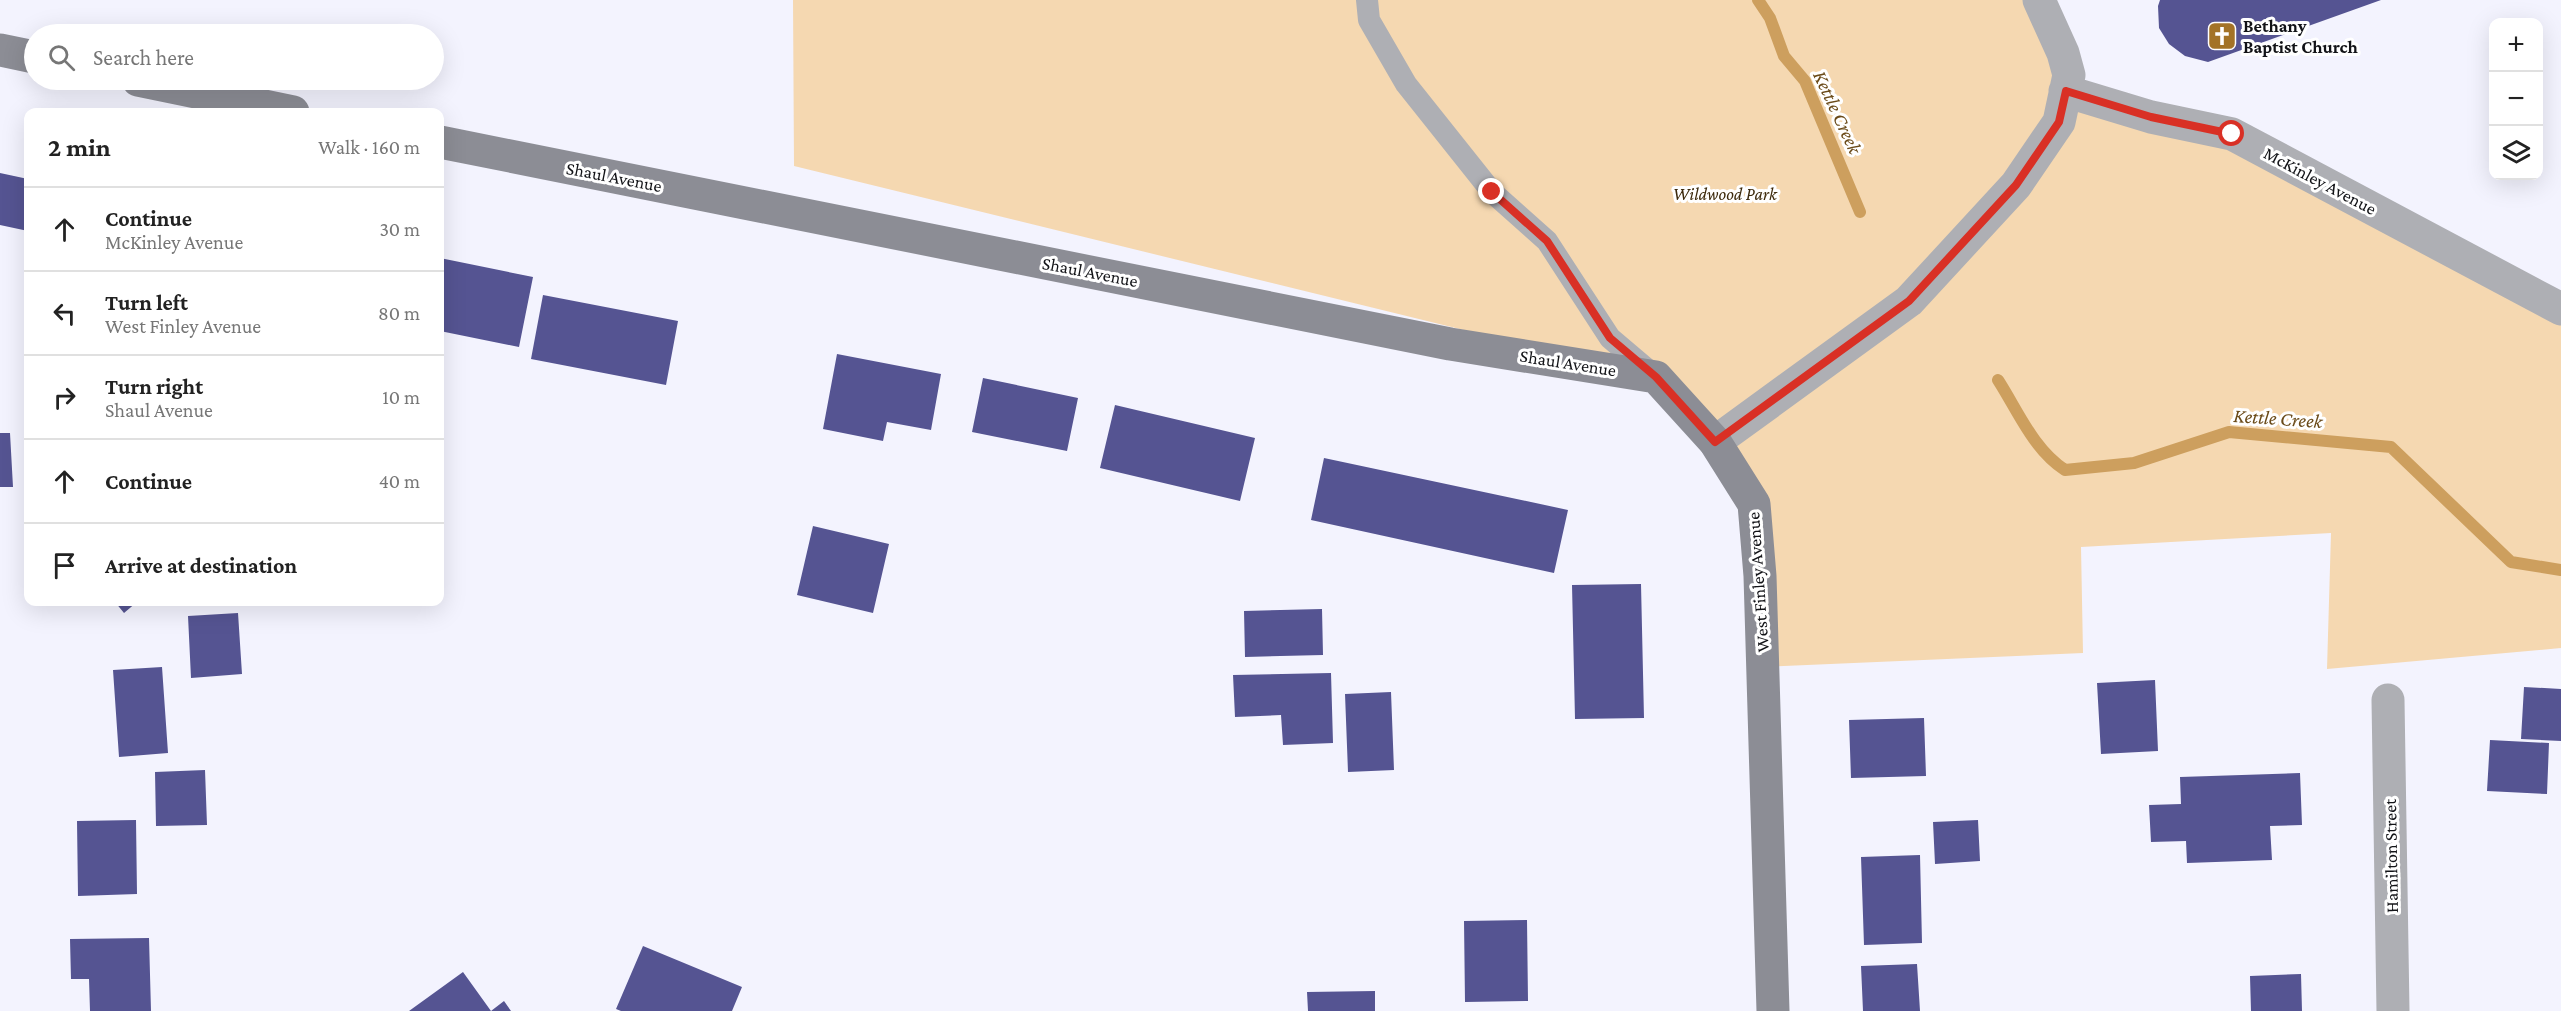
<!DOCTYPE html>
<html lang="en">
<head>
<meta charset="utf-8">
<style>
  body { margin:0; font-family:"Crimson Pro",serif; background:#f2f2f2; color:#222 }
  .controls { position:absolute; right:18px; top:18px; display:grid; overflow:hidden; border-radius:12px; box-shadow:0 6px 24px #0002 }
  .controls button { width:54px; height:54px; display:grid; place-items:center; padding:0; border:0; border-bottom:2px solid #e0e0e0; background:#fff; color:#222; font:30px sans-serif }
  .stop { position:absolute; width:18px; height:18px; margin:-14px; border:4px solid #d93025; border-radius:50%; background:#fff }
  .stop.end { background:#d93025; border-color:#fff; box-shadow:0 2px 6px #0008 }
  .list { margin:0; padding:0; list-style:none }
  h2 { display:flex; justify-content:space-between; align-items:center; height:78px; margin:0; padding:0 24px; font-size:26px }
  h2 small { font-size:20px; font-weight:400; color:#767676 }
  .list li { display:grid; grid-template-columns:39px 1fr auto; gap:18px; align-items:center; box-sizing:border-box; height:84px; padding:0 24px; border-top:2px solid #e0e0e0 }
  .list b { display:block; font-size:22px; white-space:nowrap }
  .list p { margin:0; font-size:20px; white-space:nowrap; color:#767676 }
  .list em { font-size:20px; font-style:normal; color:#767676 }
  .icon { flex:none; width:33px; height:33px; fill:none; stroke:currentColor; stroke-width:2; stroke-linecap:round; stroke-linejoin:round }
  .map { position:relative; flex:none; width:2561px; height:1011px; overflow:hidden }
  .search { position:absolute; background:#fff; box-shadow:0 6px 24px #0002; left:24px; top:24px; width:420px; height:66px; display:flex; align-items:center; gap:15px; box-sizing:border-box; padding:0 21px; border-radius:33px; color:#767676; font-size:22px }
  .panel { position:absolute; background:#fff; box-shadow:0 6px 24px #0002; left:24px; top:108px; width:420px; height:498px; border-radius:12px }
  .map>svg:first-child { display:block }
  .green { fill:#f5d8b1 }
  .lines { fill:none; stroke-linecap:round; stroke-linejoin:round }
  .stream { stroke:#cd9f5e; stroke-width:12 }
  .building { fill:#555492 }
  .lane { stroke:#aeafb4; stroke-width:22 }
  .street { stroke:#aeafb4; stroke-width:33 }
  .secondary { stroke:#8c8d95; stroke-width:33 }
  .route { stroke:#d93025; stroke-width:8 }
  .labels { text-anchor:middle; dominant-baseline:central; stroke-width:6; stroke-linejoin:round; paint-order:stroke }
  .poi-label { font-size:18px; font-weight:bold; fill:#121317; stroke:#fff; text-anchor:start }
  .street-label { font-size:18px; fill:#121317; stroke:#fff }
  .park-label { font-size:18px; font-style:italic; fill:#3c290b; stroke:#fff }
  .water-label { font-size:20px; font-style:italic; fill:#6a4a18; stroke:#fff }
</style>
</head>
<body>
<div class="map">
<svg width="2561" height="1011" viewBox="0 0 2561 1011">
  <rect width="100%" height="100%" fill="#f3f3fe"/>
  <!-- green -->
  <path class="green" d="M 793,0 L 2039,0 L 2069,75 L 2232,134 L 2561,309 L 2561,648 L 2327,669 L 2331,533 L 2081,547 L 2083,653 L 1763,667 L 1754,504 L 1656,377 L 794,166 Z"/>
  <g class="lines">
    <!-- stream -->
    <path class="stream" d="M 1758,0 L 1770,18 L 1784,56 L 1805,81 L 1860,212
      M 1998,380 C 2018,411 2033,449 2065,470 L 2134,463 L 2229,432 L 2391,447 L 2511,562 L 2561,570"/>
  </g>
  <!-- building -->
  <path class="building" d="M 2160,0 L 2381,0 L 2208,62 L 2185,56 L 2169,44 L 2159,28 L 2158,6 Z
    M 0,173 L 28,179 L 28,231 L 0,225 Z
    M 440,258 L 533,277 L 519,347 L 440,331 Z
    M 543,295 L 678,321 L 666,385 L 531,359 Z
    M 837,354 L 941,374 L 931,430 L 887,422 L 883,441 L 823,429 Z
    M 983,378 L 1078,398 L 1067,451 L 972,432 Z
    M 1115,405 L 1255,438 L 1240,501 L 1100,468 Z
    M 0,433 L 10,433 L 13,487 L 0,487 Z
    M 1324,458 L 1568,510 L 1554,573 L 1311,520 Z
    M 813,526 L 889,544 L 873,613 L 797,595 Z
    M 1641,584 L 1644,718 L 1575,719 L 1572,585 Z
    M 115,602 L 137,602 L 124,613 Z
    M 1322,609 L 1323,655 L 1245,657 L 1244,611 Z
    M 238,613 L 242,674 L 191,678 L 188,616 Z
    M 162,667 L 168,753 L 119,757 L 113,670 Z
    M 1331,673 L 1333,743 L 1283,745 L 1281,715 L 1235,717 L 1233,675 Z
    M 2155,680 L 2158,751 L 2101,754 L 2097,683 Z
    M 2524,687 L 2561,689 L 2561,741 L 2521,739 Z
    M 1391,692 L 1394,770 L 1348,772 L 1345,694 Z
    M 1924,718 L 1926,776 L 1851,778 L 1849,720 Z
    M 2490,740 L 2549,743 L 2547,794 L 2487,791 Z
    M 205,770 L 207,825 L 156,826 L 155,772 Z
    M 2300,773 L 2302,825 L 2270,826 L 2272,860 L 2187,863 L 2186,841 L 2151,842 L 2149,805 L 2181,804 L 2180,777 Z
    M 136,820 L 137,894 L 78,896 L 77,821 Z
    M 1978,820 L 1980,861 L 1935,864 L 1933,822 Z
    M 1920,855 L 1922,943 L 1864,945 L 1861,857 Z
    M 1527,920 L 1528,1001 L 1465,1002 L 1464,921 Z
    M 149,938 L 151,1011 L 90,1011 L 89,979 L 71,979 L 70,939 Z
    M 643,946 L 742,987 L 732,1011 L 621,1011 L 616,1009 Z
    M 1917,964 L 1920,1011 L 1863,1011 L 1861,966 Z
    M 463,972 L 491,1011 L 504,1001 L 511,1011 L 409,1011 Z
    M 2301,974 L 2302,1011 L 2251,1011 L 2250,976 Z
    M 1375,991 L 1375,1011 L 1308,1011 L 1307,992 Z"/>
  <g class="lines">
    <!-- lane -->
    <path class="lane" d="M 1367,0 L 1369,20 L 1406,84 L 1492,192 L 1547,241 L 1610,338 L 1656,377"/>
    <!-- street -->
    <path class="street" d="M 2065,91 L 2151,117 L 2232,134 L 2561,309
      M 1715,442 L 1909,301 L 2016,185 L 2059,122 L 2069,75 L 2063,53 L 2039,0
      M 2388,700 L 2393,1011"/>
    <!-- secondary -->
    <path class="secondary" d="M 0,50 L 34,57
      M 138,80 L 293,112
      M 440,142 L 1450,344 L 1656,377 L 1715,442 L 1754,504 L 1760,576 L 1773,1011"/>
  </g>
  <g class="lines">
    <!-- route -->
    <path class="route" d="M 1492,192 L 1547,241 L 1610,338 L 1656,377 L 1715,442 L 1909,301 L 2016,185 L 2059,122 L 2066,91 L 2151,117 L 2232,134"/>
  </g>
  <!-- icons -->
  <defs>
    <g id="church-square" transform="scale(1.5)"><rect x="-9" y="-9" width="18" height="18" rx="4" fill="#a37327" stroke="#fff"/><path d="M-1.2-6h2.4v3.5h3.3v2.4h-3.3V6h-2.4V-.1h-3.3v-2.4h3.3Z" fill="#fff"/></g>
  </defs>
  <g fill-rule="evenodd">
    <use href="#church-square" x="2222" y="36"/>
  </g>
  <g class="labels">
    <!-- poi labels -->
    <g class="poi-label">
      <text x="2243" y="26">Bethany<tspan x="2243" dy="21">Baptist Church</tspan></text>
    </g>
    <!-- street labels -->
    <g class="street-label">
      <text transform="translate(614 177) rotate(11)">Shaul Avenue</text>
      <text transform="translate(2320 181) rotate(28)">McKinley Avenue</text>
      <text transform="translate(1090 272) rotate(11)">Shaul Avenue</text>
      <text transform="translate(1568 363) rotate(9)">Shaul Avenue</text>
      <text transform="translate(1758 582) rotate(-94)">West Finley Avenue</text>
      <text transform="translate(2391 856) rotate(-91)">Hamilton Street</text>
    </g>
    <!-- park labels -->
    <g class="park-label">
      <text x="1725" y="194">Wildwood Park</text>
    </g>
    <!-- water labels -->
    <g class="water-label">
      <text transform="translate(1838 112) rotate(65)">Kettle Creek</text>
      <text transform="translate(2278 418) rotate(4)">Kettle Creek</text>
    </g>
  </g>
</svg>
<div class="controls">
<button>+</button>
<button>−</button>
<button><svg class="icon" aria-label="layers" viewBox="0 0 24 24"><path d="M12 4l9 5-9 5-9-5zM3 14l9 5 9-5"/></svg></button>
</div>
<div class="stop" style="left:2232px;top:134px"></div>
<div class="stop end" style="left:1492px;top:192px"></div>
<div class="search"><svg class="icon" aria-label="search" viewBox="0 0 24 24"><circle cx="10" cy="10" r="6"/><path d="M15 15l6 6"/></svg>Search here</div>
<section class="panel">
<h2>2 min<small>Walk · 160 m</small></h2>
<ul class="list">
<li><svg class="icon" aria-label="ahead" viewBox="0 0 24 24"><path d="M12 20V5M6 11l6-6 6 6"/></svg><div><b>Continue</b><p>McKinley Avenue</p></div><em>30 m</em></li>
<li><svg class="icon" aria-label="left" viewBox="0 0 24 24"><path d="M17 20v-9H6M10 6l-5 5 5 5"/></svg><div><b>Turn left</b><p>West Finley Avenue</p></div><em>80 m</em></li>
<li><svg class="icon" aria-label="right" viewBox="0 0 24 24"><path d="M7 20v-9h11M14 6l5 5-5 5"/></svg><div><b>Turn right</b><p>Shaul Avenue</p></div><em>10 m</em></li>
<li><svg class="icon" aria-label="ahead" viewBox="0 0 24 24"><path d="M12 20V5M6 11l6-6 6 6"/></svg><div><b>Continue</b></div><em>40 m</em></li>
<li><svg class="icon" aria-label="arrive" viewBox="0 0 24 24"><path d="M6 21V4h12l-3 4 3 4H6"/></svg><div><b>Arrive at destination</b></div></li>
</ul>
</section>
</div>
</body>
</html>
